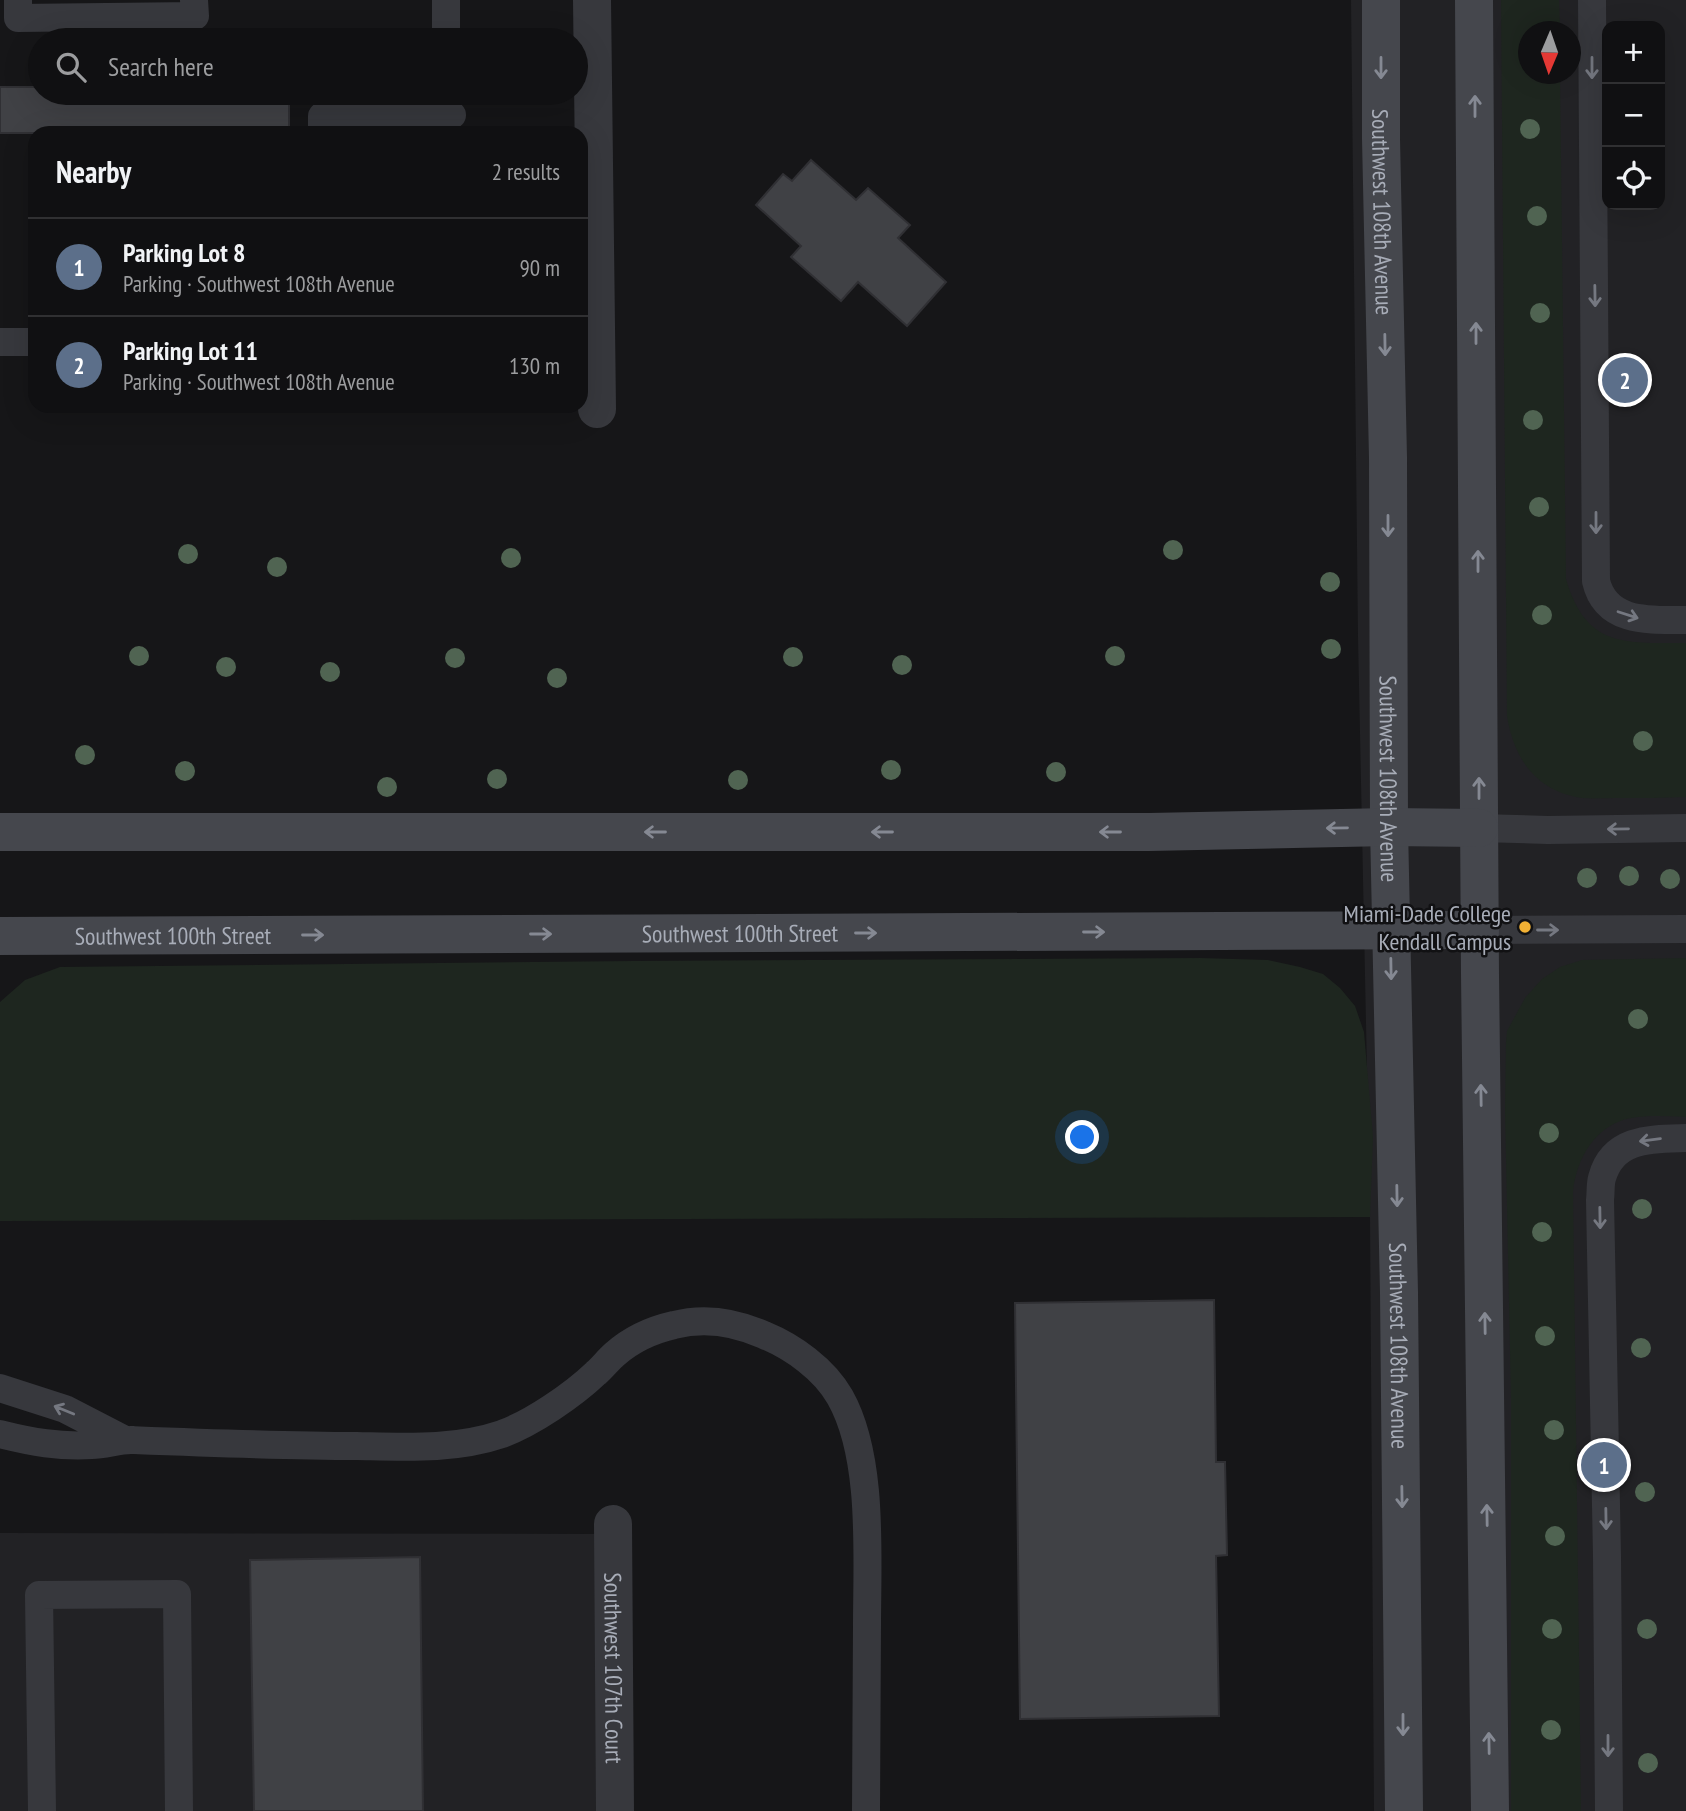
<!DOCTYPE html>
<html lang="en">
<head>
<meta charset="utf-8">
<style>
  body { margin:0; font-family:"PT Sans Narrow",sans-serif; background:#19191b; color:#f1f3f6 }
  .controls { position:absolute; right:21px; top:21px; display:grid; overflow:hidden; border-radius:14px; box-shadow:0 7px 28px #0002 }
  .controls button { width:63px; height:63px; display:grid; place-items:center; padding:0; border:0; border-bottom:2px solid #303032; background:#101012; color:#f1f3f6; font:35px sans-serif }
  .compass { position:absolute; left:1518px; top:21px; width:63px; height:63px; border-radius:50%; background:#101012; box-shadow:0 7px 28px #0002; rotate:182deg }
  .you { position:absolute; left:1083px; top:1138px; width:24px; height:24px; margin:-18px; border:5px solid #fff; border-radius:50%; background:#1a73e8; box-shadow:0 0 0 10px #1a73e833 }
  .badge { display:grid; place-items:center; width:46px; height:46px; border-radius:50%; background:#0b8043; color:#fff; font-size:23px; font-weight:700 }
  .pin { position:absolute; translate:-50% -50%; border:4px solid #fff; box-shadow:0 2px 7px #0006 }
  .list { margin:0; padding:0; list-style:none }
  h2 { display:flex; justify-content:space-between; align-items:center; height:91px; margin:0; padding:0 28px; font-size:30px }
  h2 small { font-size:23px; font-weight:400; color:#9c9d9f }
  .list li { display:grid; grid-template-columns:46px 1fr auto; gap:21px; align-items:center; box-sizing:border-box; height:98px; padding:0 28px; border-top:2px solid #303032 }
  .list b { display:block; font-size:26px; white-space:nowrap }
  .list p { margin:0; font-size:23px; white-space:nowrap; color:#9c9d9f }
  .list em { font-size:23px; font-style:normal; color:#9c9d9f }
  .icon { flex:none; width:38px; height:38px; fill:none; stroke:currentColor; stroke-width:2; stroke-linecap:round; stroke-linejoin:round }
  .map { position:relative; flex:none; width:1686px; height:1811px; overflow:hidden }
  .search { position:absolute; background:#101012; box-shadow:0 7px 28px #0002; left:28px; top:28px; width:560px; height:77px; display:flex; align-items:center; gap:18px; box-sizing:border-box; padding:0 24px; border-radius:38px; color:#9c9d9f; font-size:26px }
  .panel { position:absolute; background:#101012; box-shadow:0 7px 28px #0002; left:28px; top:126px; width:560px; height:287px; border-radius:21px }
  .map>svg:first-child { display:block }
  .built { fill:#222225; fill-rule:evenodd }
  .green { fill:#1e261f }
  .building { fill:#404145; stroke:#303034; stroke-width:2 }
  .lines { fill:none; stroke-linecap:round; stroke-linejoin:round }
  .lane { stroke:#37383d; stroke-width:28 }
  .street { stroke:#37383d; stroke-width:38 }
  .secondary { stroke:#45474d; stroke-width:38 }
  .tree { fill:#506452 }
  .oneway { stroke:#858993 }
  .oneway2 { stroke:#757881 }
  .poi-dot { fill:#f2b134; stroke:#111113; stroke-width:2.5 }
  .labels { text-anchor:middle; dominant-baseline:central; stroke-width:5; stroke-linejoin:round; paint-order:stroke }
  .street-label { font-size:24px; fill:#a8adb8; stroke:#111113 }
  .poi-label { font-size:24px; fill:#a8adb8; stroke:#111113; text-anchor:end }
</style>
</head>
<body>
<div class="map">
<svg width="1686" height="1811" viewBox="0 0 1686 1811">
  <rect width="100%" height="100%" fill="#161618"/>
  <!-- built -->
  <path class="built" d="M 1351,0 L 1686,0 L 1686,1811 L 1374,1811 L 1370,1217 L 1358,637 ZM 1607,26 L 1660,26 L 1660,205 L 1607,205 ZM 1528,32 L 1570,32 L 1570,74 L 1528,74 Z
    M 0,1533 L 600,1534 L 599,1811 L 0,1811 Z"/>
  <!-- green -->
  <path class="green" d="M 1501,0 L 1559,0 L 1560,31 L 1528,32 L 1528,74 L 1560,74 L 1566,579 C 1586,648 1625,643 1686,643 L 1686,797 C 1664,798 1642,798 1620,798 C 1608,798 1594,799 1582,798 C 1536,791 1514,759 1507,716 Z
    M 1200,958 L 1268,960 L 1300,967 L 1323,974 L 1340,988 L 1355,1006 L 1364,1032 L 1373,1137 L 1370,1217 L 0,1221 L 0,1002 L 25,980 L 60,967 L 634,961 Z
    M 1686,958 L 1686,1117 C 1668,1116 1649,1115 1631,1118 C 1595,1125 1577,1158 1573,1191 L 1581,1811 L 1511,1811 L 1511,1398 L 1505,1110 L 1506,1042 L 1507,1031 L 1525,998 L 1542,979 L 1560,967 L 1582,960 Z"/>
  <!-- building -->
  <path class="building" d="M 0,87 L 40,87 L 40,93 L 289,93 L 289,133 L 0,133 Z
    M 811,160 L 856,200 L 868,188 L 910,225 L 898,238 L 946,282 L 907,326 L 858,282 L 841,301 L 791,257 L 801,246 L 756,205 L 783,174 L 792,181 Z
    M 1214,1300 L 1216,1462 L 1225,1462 L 1227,1555 L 1216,1556 L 1219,1716 L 1020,1719 L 1015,1303 Z
    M 420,1557 L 423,1811 L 254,1811 L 250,1560 Z"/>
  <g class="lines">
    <!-- lane -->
    <path class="lane" d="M 18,0 L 18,18 L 195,16 L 194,0
      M 446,0 L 446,30
      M 1592,0 L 1596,581 C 1606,624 1651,620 1686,620
      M 322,133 L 322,116 L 452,115
      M 0,342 L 35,342
      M 1479,828 L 1548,830 L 1686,828
      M 1480,930 L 1686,929
      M 0,1388 L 65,1409 L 125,1440
      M 0,1434 C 32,1442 59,1447 92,1445 C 105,1445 118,1440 131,1440 C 207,1443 282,1446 357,1446 C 405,1447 455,1450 502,1434 C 532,1423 573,1395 596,1373 C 603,1367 608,1360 615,1354 C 632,1339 652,1330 674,1325 C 705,1317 735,1322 764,1335 C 793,1347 824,1369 840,1397 C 874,1457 867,1557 867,1625 C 867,1687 866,1749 866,1811
      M 42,1811 L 39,1595 L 177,1594 L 179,1811
      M 1609,1811 L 1607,1556 L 1600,1200 C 1601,1193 1600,1185 1602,1178 C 1613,1137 1653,1139 1686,1138"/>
    <!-- street -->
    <g class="street">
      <path d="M 592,0 L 597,409"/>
      <path id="s1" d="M 613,1524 L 615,1811"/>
    </g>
    <!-- secondary -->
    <g class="secondary">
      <path id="s2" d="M 1381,0 L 1381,139 L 1388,458 L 1389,827 L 1399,1293 L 1404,1811"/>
      <path d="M 1474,0 L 1480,974 L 1490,1811"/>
      <path d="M 0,832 L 1149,832 L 1389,827 L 1479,828"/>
      <path id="s3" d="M 0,936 L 1480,930"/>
    </g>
  </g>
  <!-- trees -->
  <g class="tree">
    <circle cx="1530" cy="129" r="10"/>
    <circle cx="1537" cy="216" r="10"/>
    <circle cx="1540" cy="313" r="10"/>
    <circle cx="1533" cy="420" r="10"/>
    <circle cx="1539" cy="507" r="10"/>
    <circle cx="1173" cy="550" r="10"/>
    <circle cx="188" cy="554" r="10"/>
    <circle cx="511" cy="558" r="10"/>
    <circle cx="277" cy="567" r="10"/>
    <circle cx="1330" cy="582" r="10"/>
    <circle cx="1542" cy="615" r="10"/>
    <circle cx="1331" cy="649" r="10"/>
    <circle cx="139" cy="656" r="10"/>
    <circle cx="1115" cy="656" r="10"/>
    <circle cx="793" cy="657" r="10"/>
    <circle cx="455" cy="658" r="10"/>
    <circle cx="902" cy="665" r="10"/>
    <circle cx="226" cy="667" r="10"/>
    <circle cx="330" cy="672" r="10"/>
    <circle cx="557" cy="678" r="10"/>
    <circle cx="1643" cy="741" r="10"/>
    <circle cx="85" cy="755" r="10"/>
    <circle cx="891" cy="770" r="10"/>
    <circle cx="185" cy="771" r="10"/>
    <circle cx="1056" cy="772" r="10"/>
    <circle cx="497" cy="779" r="10"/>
    <circle cx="738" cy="780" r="10"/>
    <circle cx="387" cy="787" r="10"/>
    <circle cx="1629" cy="876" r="10"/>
    <circle cx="1587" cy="878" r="10"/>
    <circle cx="1670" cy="879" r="10"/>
    <circle cx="1638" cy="1019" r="10"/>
    <circle cx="1549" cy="1133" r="10"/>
    <circle cx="1642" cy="1209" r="10"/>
    <circle cx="1542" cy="1232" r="10"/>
    <circle cx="1545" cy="1336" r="10"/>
    <circle cx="1641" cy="1348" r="10"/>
    <circle cx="1554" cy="1430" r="10"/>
    <circle cx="1645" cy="1492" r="10"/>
    <circle cx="1555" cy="1536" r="10"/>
    <circle cx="1552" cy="1629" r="10"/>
    <circle cx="1647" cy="1629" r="10"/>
    <circle cx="1551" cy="1730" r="10"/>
    <circle cx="1648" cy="1763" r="10"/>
  </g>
  <!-- one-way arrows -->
  <defs><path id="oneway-shaft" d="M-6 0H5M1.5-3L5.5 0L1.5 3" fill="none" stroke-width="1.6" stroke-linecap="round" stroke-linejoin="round" transform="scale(1.75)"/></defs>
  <g class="oneway">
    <use href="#oneway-shaft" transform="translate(1381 68) rotate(90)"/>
    <use href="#oneway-shaft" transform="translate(1475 106) rotate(-90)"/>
    <use href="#oneway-shaft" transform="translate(1476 333) rotate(-90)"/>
    <use href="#oneway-shaft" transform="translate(1385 345) rotate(89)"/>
    <use href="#oneway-shaft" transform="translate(1388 526) rotate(90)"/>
    <use href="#oneway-shaft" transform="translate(1478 561) rotate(-90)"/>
    <use href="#oneway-shaft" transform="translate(1479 788) rotate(-90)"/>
    <use href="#oneway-shaft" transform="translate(1337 828) rotate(179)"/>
    <use href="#oneway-shaft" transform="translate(655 832) rotate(-180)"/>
    <use href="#oneway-shaft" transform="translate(882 832) rotate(-180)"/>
    <use href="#oneway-shaft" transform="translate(1110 832) rotate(-180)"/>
    <use href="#oneway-shaft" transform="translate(1094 932)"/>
    <use href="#oneway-shaft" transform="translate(866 933)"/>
    <use href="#oneway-shaft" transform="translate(541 934)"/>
    <use href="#oneway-shaft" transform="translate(313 935)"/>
    <use href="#oneway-shaft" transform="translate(1391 969) rotate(89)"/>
    <use href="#oneway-shaft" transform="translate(1481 1095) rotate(-91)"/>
    <use href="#oneway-shaft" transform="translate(1397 1196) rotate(89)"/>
    <use href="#oneway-shaft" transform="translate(1485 1323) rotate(-91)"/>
    <use href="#oneway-shaft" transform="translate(1402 1497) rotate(89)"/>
    <use href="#oneway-shaft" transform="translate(1487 1515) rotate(-91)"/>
    <use href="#oneway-shaft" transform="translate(1403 1725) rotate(90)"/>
    <use href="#oneway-shaft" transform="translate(1489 1743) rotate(-91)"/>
  </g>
  <g class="oneway2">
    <use href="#oneway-shaft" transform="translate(1592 68) rotate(90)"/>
    <use href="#oneway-shaft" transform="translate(1595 296) rotate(89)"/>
    <use href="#oneway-shaft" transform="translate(1596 523) rotate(90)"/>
    <use href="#oneway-shaft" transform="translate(1628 615) rotate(18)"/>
    <use href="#oneway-shaft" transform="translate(1618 829) rotate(179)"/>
    <use href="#oneway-shaft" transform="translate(1548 930)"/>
    <use href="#oneway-shaft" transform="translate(1650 1140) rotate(173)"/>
    <use href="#oneway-shaft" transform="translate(1600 1218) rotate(89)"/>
    <use href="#oneway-shaft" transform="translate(64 1410) rotate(-158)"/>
    <use href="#oneway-shaft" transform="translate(1606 1519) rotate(89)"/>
    <use href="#oneway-shaft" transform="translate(1608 1746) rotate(90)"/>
  </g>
  <!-- markers -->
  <circle class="poi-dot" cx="1525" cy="927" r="7"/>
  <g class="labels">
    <!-- street labels -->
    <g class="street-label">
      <text stroke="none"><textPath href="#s2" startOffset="212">Southwest 108th Avenue</textPath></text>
      <text stroke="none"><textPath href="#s2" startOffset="779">Southwest 108th Avenue</textPath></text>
      <text stroke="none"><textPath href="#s3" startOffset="740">Southwest 100th Street</textPath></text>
      <text stroke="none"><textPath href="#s3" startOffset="173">Southwest 100th Street</textPath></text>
      <text stroke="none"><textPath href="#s2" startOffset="1346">Southwest 108th Avenue</textPath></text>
      <text stroke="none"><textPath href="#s1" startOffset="144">Southwest 107th Court</textPath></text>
    </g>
    <!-- poi labels -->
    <g class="poi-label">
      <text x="1511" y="913">Miami-Dade College<tspan x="1511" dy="28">Kendall Campus</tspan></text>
    </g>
  </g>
</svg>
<div class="controls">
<button>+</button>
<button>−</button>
<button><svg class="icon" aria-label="locate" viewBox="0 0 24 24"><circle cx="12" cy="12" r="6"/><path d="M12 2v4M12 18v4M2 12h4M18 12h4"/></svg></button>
</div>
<svg class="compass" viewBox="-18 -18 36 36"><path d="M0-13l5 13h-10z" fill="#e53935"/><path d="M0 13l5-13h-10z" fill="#9c9d9f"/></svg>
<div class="you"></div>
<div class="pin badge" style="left:1604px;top:1465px;background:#5c6f8a">1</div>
<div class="pin badge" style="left:1625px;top:380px;background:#5c6f8a">2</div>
<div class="search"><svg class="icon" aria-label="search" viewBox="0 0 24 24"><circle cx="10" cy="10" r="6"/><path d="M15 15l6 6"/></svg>Search here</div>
<section class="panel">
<h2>Nearby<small>2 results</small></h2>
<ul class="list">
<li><span class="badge" style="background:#5c6f8a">1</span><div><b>Parking Lot 8</b><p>Parking · Southwest 108th Avenue</p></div><em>90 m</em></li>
<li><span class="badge" style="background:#5c6f8a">2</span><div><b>Parking Lot 11</b><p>Parking · Southwest 108th Avenue</p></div><em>130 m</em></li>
</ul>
</section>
</div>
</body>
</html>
